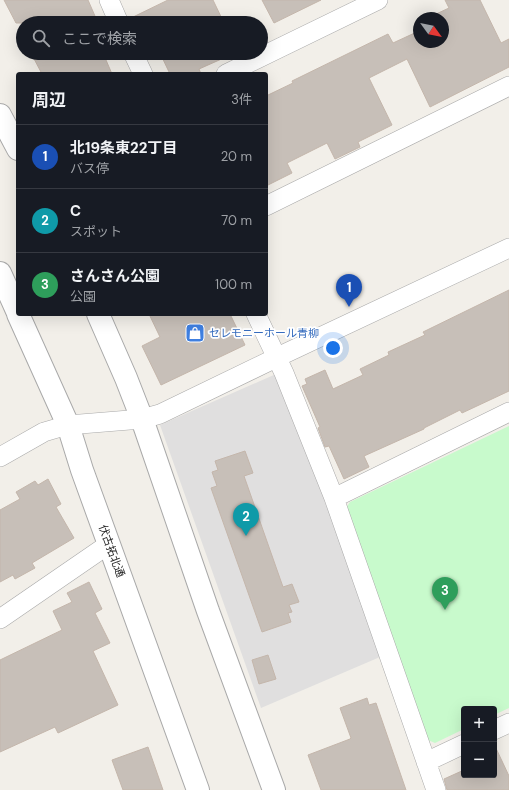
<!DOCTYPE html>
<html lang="ja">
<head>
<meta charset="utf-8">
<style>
  body { margin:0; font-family:"DM Sans","Noto Sans JP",sans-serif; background:#242831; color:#f1f3f6 }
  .controls { position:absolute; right:12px; bottom:12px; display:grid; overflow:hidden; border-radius:4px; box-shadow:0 4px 16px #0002 }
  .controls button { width:36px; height:36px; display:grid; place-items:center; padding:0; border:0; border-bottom:1px solid #363941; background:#171b24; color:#f1f3f6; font:20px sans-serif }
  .compass { position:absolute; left:413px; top:12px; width:36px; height:36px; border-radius:50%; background:#171b24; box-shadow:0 4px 16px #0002; rotate:123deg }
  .you { position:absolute; left:333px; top:348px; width:14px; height:14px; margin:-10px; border:3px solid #fff; border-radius:50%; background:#1a73e8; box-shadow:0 0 0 6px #1a73e833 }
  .badge { display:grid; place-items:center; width:26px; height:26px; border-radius:50%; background:#7c3aed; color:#fff; font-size:13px; font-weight:700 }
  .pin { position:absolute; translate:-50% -33px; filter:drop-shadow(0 1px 2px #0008) }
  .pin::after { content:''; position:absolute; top:21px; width:14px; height:12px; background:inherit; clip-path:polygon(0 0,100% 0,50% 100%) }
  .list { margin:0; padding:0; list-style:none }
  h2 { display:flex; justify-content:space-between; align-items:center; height:52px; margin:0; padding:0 16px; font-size:17px }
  h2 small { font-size:13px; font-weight:400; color:#9ea1a6 }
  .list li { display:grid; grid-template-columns:26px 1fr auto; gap:12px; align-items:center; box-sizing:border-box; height:64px; padding:0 16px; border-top:1px solid #363941 }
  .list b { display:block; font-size:15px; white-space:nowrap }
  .list p { margin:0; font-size:13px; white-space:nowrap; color:#9ea1a6 }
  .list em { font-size:13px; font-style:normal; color:#9ea1a6 }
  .icon { flex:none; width:22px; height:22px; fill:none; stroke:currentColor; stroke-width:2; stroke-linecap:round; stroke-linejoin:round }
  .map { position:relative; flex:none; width:509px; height:790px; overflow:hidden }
  .search { position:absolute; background:#171b24; box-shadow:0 4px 16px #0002; left:16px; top:16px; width:252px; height:44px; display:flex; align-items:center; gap:10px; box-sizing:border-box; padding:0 14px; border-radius:22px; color:#9ea1a6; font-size:15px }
  .panel { position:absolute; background:#171b24; box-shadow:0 4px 16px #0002; left:16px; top:72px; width:252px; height:244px; border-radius:4px }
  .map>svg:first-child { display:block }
  .residential { fill:#e0dfdf }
  .park { fill:#c8facc }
  .building { fill:#c7bfb8; stroke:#c4b6ab }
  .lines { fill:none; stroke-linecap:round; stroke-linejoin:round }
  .minor-casing { stroke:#a9a9a9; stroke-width:20 }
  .tertiary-casing { stroke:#a9a9a9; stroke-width:24 }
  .minor { stroke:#fff; stroke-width:19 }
  .tertiary { stroke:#fff; stroke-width:22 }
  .labels { text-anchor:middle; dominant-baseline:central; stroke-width:3.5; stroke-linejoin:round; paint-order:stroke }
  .shop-label { font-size:11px; fill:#366cbe; stroke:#fff; text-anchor:start }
  .street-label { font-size:11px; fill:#222; stroke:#fff }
</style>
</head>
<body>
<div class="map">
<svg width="509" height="790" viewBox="0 0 509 790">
  <rect width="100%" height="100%" fill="#f2efe9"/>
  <!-- residential -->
  <path class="residential" d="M 276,374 L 326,502 L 380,657 L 261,708 L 160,425 Z"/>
  <!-- park -->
  <path class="park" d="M 509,426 L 509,708 L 494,715 L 494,709 L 464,709 L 464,729 L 435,743 L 428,740 L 344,511 L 350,502 Z"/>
  <!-- building -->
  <path class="building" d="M 4,0 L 88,0 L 98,23 L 16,23 Z
    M 168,0 L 213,0 L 224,23 L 130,23 L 129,19 Z
    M 262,0 L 321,0 L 274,23 Z
    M 445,0 L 480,0 L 501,43 L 509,39 L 509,67 L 430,107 L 407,59 L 369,78 L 392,125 L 358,142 L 360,147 L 335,159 L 327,143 L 287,163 L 292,173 L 266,186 L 266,96 L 293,83 L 292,81 L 388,34 L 393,43 L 419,31 L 419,42 L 443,42 L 443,18 L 435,18 L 434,15 L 449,8 Z
    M 31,53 L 103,53 L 112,74 L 42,74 Z
    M 160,53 L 235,53 L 199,69 L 201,74 L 170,74 Z
    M 509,290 L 509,391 L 462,413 L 460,410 L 424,428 L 424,429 L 364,456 L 369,467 L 344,479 L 329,446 L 325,447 L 318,428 L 320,427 L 302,386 L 307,384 L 305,379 L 325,370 L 333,389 L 363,375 L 360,369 L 389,355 L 388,352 L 425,335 L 423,332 Z
    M 149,314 L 230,314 L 245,345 L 161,385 L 142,346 L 160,337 Z
    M 245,451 L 253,473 L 244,476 L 283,587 L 292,584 L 299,602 L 289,605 L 292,612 L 288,613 L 291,622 L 262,632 L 211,488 L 217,486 L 212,472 L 218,470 L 215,461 Z
    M 48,479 L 61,504 L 56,507 L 74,538 L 32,563 L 35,568 L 15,579 L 13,575 L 0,582 L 0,510 L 20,499 L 16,492 L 35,481 L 38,485 Z
    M 89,582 L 102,609 L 95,613 L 110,643 L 93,651 L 118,705 L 58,733 L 55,727 L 0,752 L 0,660 L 62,630 L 53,611 L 72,602 L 67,593 Z
    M 268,655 L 276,679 L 259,684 L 252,660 Z
    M 367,698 L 369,705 L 376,703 L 406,790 L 321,790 L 308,755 L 350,739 L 351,738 L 340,708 Z
    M 494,744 L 509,776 L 509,790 L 447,790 L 444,779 L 464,770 L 464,775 L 494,775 Z
    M 148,747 L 163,790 L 123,790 L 112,760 Z"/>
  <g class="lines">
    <!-- minor casing -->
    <g class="minor-casing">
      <path id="minor" d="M 109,0 L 119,23
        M 133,53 L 143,74
        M 226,74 L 378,0
        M 266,206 L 509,86
        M 256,314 L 284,373 L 334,498 L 436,790
        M 0,457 L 44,432 L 68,425 L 142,419 L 160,414 L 284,354 L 509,248
        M 334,498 L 509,412
        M 0,619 L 109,544
        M 494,730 L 509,723
        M 426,762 L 464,744"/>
    </g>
    <!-- tertiary casing -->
    <g class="tertiary-casing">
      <path id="tertiary" d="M 0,115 L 18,149
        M 0,273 L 18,313
        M 18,314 L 68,425 L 82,470 L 198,790
        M 98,314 L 126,378 L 142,419 L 208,611 L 274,790"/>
    </g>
    <!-- minor -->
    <use href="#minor" class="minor"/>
    <!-- tertiary -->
    <use href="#tertiary" class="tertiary"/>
  </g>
  <!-- icons -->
  <defs>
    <g id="shop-square" transform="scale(1)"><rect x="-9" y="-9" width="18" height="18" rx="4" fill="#3f7fe0" stroke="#fff"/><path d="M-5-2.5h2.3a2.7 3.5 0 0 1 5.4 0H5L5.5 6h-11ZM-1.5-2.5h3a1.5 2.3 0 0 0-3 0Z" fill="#fff"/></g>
  </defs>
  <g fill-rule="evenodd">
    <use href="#shop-square" x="195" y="333"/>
  </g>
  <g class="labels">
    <!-- shop labels -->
    <g class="shop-label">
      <text x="209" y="333">セレモニーホール青柳</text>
    </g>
    <!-- street labels -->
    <g class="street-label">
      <text transform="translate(112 551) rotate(70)">伏古拓北通</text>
    </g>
  </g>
</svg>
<div class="controls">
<button>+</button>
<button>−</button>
</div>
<svg class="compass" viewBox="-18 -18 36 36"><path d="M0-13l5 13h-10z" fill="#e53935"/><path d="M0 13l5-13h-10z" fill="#9ea1a6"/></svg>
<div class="you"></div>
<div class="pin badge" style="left:349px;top:307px;background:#1a4fb4">1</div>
<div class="pin badge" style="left:246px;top:536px;background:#0f9aa8">2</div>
<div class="pin badge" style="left:445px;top:610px;background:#2e9e5b">3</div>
<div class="search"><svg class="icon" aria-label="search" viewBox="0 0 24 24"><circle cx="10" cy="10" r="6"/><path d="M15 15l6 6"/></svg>ここで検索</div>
<section class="panel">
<h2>周辺<small>3件</small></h2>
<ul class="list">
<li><span class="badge" style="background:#1a4fb4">1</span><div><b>北19条東22丁目</b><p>バス停</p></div><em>20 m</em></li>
<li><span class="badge" style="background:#0f9aa8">2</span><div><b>C</b><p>スポット</p></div><em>70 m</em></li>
<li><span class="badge" style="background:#2e9e5b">3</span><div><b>さんさん公園</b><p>公園</p></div><em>100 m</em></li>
</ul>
</section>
</div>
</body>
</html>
